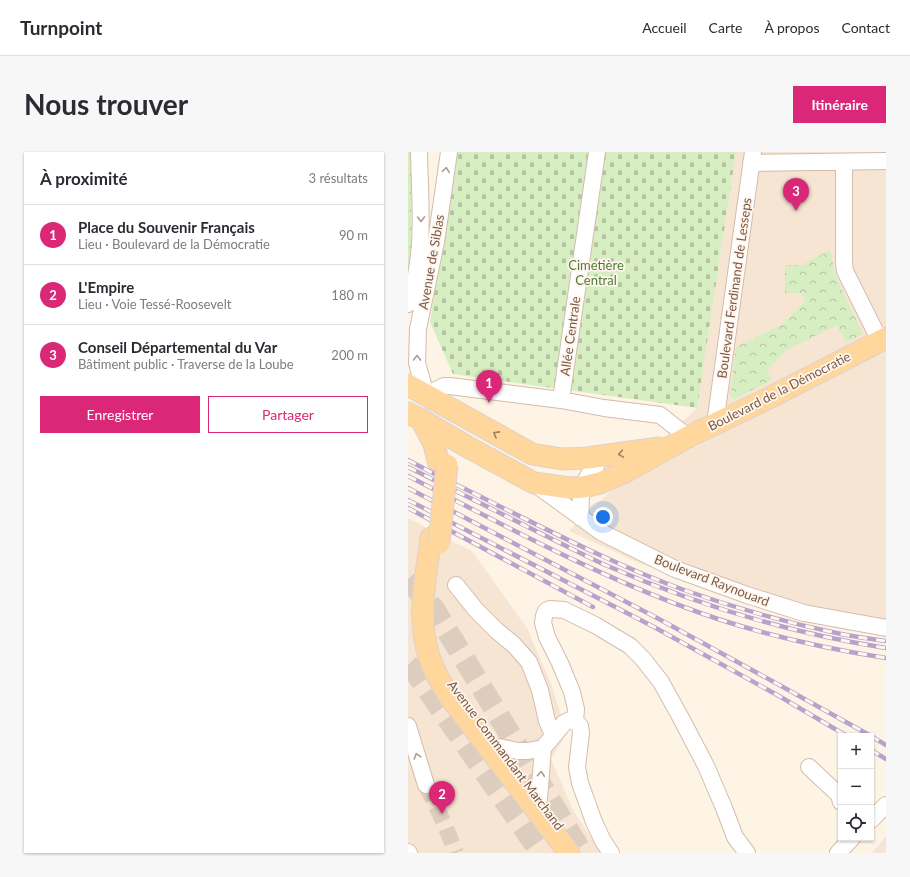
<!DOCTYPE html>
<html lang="fr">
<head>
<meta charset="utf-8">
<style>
  body { margin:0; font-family:Lato,sans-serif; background:#f7f7f7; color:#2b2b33 }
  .controls { position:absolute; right:12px; bottom:12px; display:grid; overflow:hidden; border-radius:0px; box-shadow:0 1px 3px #0004 }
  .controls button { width:36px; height:36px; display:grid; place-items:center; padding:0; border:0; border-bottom:1px solid #e1e1e2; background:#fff; color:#2b2b33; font:20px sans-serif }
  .you { position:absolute; left:195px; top:365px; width:14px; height:14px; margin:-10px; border:3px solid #fff; border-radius:50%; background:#1a73e8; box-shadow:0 0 0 6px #1a73e833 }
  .badge { display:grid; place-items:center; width:26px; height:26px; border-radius:50%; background:#db2777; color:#fff; font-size:13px; font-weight:700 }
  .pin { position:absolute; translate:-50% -33px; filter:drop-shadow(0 1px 2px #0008) }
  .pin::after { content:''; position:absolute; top:21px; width:14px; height:12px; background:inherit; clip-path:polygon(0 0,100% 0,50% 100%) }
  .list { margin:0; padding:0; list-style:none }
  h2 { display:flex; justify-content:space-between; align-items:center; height:52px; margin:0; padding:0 16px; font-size:17px }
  h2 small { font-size:13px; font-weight:400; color:#7c7c81 }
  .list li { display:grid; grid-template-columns:26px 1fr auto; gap:12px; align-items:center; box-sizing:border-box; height:60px; padding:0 16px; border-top:1px solid #e1e1e2 }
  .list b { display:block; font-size:15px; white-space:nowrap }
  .list p { margin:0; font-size:13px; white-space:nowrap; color:#7c7c81 }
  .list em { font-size:13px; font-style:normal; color:#7c7c81 }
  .actions { display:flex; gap:8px; padding:12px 16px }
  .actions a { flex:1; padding:9px 0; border:1px solid #db2777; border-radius:0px; text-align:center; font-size:14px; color:#db2777 }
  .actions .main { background:#db2777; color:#fff }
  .icon { flex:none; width:22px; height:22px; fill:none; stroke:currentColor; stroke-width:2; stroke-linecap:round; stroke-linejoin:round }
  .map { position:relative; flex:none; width:478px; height:701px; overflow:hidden; border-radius:0px }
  header { display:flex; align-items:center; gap:24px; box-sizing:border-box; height:56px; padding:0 20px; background:#fff; border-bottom:1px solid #e1e1e2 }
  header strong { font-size:19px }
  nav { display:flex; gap:22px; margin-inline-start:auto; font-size:14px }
  .intro { display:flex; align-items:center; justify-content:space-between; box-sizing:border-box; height:96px; padding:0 24px }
  h1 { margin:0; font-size:28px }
  .button { padding:10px 18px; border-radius:0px; background:#db2777; color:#fff; font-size:14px; font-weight:700 }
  main { display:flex; gap:24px; padding:0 24px }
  aside { flex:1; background:#fff; border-radius:0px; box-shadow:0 1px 3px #0004 }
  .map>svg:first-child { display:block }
  .residential { fill:#f7e5d3 }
  .forest { fill:url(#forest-crowns) }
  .cemetery { fill:url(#cemetery-stones) }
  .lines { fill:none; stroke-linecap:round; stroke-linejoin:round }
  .minor-tunnel { stroke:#ddcdbe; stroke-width:16; stroke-dasharray:16 8; stroke-linecap:butt }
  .highway-tunnel { stroke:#ddcdbe; stroke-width:22; stroke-dasharray:22 11; stroke-linecap:butt }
  .minor-casing { stroke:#d4bcac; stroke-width:18 }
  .major-casing { stroke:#ddd3cf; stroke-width:23 }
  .minor { stroke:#fff; stroke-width:16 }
  .major { stroke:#ffd69c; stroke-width:21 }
  .rail-casing { stroke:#b6a2ca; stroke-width:4.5 }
  .rail { stroke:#fff7ee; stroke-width:3; stroke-dasharray:9; stroke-linecap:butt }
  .major-bridge-casing { stroke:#ddd3cf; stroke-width:23; stroke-linecap:butt }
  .major-bridge { stroke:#ffd69c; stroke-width:21 }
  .oneway { stroke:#b09a91 }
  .oneway2 { stroke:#a37d60 }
  .labels { text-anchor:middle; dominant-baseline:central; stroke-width:3.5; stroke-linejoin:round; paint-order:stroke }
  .street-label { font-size:13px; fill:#7b5747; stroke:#fff7ee }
  .park-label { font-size:13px; fill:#517b3b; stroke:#fff7ee }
</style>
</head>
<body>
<header>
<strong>Turnpoint</strong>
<nav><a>Accueil</a><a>Carte</a><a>À propos</a><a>Contact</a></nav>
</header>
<div class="intro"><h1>Nous trouver</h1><a class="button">Itinéraire</a></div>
<main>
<aside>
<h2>À proximité<small>3 résultats</small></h2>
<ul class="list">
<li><span class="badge">1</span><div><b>Place du Souvenir Français</b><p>Lieu · Boulevard de la Démocratie</p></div><em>90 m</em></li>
<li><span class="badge">2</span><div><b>L'Empire</b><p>Lieu · Voie Tessé-Roosevelt</p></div><em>180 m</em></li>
<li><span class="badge">3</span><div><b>Conseil Départemental du Var</b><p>Bâtiment public · Traverse de la Loube</p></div><em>200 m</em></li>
</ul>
<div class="actions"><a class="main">Enregistrer</a><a>Partager</a></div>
</aside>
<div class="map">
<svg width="478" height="701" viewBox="0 0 478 701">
  <defs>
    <pattern id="forest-crowns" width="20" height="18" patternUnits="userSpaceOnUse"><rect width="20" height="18" fill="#d6eec2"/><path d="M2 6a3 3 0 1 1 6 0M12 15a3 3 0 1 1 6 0" fill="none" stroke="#b3c49f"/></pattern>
    <pattern id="cemetery-stones" width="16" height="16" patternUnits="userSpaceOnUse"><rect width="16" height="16" fill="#d6eec2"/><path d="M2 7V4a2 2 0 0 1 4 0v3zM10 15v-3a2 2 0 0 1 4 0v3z" fill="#b3c49f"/></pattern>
  </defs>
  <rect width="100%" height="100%" fill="#fef4e5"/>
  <!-- residential -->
  <path class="residential" d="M 328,0 L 478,0 L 478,481 L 283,431 L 231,411 L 161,379 L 289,256 Z
    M 0,366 L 43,389 L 64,399 L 119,476 L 142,529 L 159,581 L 143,607 L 165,658 L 193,701 L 0,701 Z
    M 478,684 L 478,701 L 464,701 Z"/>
  <!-- forest -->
  <path class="forest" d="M 0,0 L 3,0 L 4,140 L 0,152 Z
    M 422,98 L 428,125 L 455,182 L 438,191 L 429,173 L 379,198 L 359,218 L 364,228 L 326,247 L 322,245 L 328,195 L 375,172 L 398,148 L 394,141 L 377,141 L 377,113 L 394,113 Z"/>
  <!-- cemetery -->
  <path class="cemetery" d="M 47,0 L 328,0 L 289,256 L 45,222 L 22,170 Z"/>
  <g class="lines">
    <!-- minor-tunnel -->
    <path class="minor-tunnel" d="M 18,633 L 36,671 L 48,701"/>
    <!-- highway-tunnel -->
    <path class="highway-tunnel" d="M 0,427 L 26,457 L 174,701
      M 0,513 L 8,521 L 133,701"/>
    <!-- minor casing -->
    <g class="minor-casing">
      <path id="minor" d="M 41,0 L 28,90 L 10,177 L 9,211 L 18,243 L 36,234 L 42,234 L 153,248 L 196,256 L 252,263 L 280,285
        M 436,10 L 436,111 L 437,119 L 472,189
        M 343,11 L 478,9
        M 0,152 C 18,104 12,50 11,0
        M 153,248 L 189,0
        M 307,272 L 345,0
        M 127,332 L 193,380 L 267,417 L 339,443 L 396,461 L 478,476
        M 173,366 C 172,348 172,340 180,324 C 182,321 187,317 188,314 C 188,311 184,308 183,306
        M 48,433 L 68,458 L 88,478 L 106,493 L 121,510 L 132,538 L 139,569 L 145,583
        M 167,569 L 168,557 L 164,540 L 152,511 L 139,485 L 135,471 L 136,464 L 138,459 L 142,457 L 156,458 L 187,473 L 222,494 L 235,507 L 253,530 L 274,568 L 298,614 L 316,656 L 327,685 L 339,701
        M 0,574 L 18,633
        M 91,595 L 110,599 L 120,599 L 135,596
        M 401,615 L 431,643 L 433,650
        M 131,647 L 135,596 L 156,571 L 162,568 L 167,569 L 172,574 L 173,581 L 169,615 L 172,631 L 186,670 L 195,689 L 203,701
        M 463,668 L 478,653
        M 0,700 L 1,701
        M 430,701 L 444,686"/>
    </g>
    <!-- major casing -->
    <g class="major-casing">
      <path id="major" d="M 0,233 L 124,302 L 154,307 L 179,306 L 251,296
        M 0,261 L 12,267 L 58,294 L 126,331 L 162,336 L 175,335 L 192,331 L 217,320 L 280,285 L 359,247 L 478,186
        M 13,267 L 26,292 L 30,309
        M 23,386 C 17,430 6,477 27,519 C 31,528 37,537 42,545 L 161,701"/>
    </g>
    <!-- minor -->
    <use href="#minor" class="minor"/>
    <!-- major -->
    <use href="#major" class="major"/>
    <!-- rail casing -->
    <g class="rail-casing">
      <path id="rail" d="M 0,308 C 29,324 60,338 89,353 C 150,383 212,415 276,438 C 327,456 380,471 433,482 C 448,485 463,487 478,489
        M 0,315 C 49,339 97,364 146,388 C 162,396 178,404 195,412 C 286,452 380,481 478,496
        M 0,324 C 101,376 202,431 310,467 C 365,485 421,497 478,506
        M 0,336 L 251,467 L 375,535 L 463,584
        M 0,348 L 246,475 L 371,544 L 439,584
        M 0,356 L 185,455
        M 463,584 L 478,593
        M 463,598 L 478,607"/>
    </g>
    <!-- rail -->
    <use href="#rail" class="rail"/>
    <!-- major-bridge casing -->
    <g class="major-bridge-casing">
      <path id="major-bridge" d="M 31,391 L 39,313"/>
    </g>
    <!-- major-bridge -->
    <use href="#major-bridge" class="major-bridge"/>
  </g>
  <!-- one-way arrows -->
  <defs><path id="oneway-chevron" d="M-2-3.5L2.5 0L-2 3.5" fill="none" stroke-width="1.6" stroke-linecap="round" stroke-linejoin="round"/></defs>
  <g class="oneway">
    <use href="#oneway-chevron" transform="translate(38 18) rotate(-82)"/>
    <use href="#oneway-chevron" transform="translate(13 67) rotate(89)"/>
    <use href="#oneway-chevron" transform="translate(9 206) rotate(-89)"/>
    <use href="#oneway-chevron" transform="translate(9 604) rotate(-107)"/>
    <use href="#oneway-chevron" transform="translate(133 622) rotate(-85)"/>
  </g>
  <g class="oneway2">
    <use href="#oneway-chevron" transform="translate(88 282) rotate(-151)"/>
    <use href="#oneway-chevron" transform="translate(213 302) rotate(171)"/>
  </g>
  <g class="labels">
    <!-- street labels -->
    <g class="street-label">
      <text transform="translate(23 110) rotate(-80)">Avenue de Siblas</text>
      <text transform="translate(326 136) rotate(-82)">Boulevard Ferdinand de Lesseps</text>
      <text transform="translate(162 184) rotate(-82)">Allée Centrale</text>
      <text transform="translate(371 239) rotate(-27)">Boulevard de la Démocratie</text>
      <text transform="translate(304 428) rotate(21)">Boulevard Raynouard</text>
      <text transform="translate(98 603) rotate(53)">Avenue Commandant Marchand</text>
    </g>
    <!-- park labels -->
    <g class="park-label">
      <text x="188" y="113">Cimetière<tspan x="188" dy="15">Central</tspan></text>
    </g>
  </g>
</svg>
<div class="controls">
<button>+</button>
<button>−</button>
<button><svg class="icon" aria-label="locate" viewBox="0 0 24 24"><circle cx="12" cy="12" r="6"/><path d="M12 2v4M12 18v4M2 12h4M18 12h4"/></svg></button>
</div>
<div class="you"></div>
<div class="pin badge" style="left:81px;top:251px">1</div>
<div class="pin badge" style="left:34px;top:662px">2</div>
<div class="pin badge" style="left:388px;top:59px">3</div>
</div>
</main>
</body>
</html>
